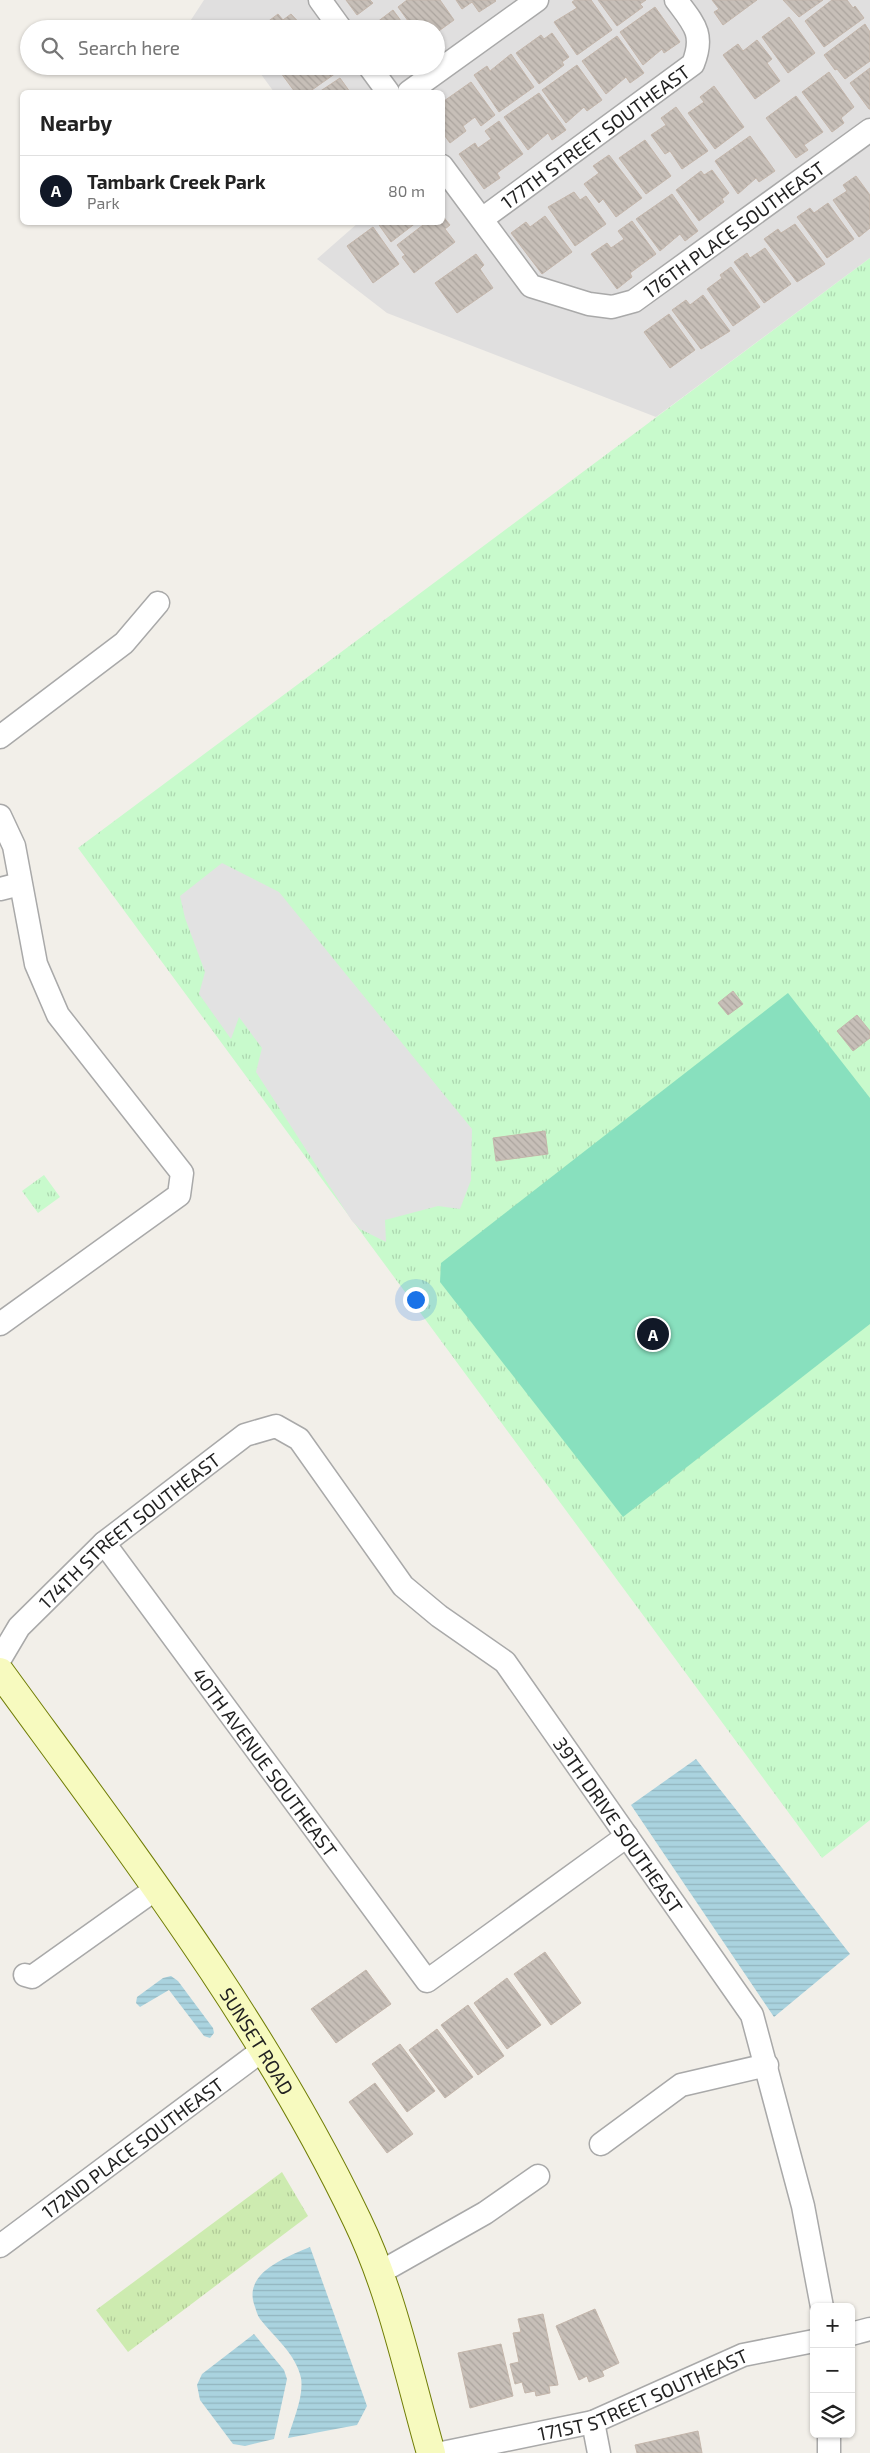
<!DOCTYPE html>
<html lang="en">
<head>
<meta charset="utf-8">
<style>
  body { margin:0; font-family:"Exo 2",sans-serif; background:#f2f2f2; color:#222 }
  .controls { position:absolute; right:15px; bottom:15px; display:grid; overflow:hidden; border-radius:8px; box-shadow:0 1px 4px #0004 }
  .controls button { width:45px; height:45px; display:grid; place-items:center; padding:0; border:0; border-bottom:1px solid #e0e0e0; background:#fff; color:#222; font:25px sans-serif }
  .you { position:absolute; left:415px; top:1299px; width:18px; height:18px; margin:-12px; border:4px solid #fff; border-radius:50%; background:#1a73e8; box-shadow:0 0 0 8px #1a73e833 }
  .badge { display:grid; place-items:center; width:32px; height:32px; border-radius:50%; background:#111827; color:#fff; font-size:16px; font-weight:700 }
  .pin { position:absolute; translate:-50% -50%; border:2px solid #fff; box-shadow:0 1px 5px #0006 }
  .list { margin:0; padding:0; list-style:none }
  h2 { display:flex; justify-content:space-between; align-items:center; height:65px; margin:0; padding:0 20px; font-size:21px }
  h2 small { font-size:16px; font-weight:400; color:#767676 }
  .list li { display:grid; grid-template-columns:32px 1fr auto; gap:15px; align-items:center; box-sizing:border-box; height:70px; padding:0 20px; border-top:1px solid #e0e0e0 }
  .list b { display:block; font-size:19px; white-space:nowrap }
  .list p { margin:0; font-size:16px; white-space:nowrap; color:#767676 }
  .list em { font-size:16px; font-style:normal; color:#767676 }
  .icon { flex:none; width:28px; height:28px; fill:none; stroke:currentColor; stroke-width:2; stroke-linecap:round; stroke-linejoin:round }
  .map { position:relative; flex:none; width:870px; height:2453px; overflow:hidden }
  .search { position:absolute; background:#fff; box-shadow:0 1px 4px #0004; left:20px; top:20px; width:425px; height:55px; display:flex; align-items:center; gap:12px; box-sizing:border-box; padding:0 18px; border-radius:28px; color:#767676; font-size:19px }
  .panel { position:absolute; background:#fff; box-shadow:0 1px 4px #0004; left:20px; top:90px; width:425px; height:135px; border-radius:8px }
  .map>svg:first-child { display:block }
  .residential { fill:#e0dfdf }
  .grass { fill:url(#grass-tufts) }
  .park { fill:url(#park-tufts) }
  .pitch { fill:#88e0be }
  .parking { fill:#e2e2e2 }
  .water { fill:url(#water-rules) }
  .building { fill:url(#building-back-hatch); stroke:#c4b6ab }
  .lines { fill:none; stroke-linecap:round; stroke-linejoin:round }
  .street-casing { stroke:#a9a9a9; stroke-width:25 }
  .secondary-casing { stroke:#707d05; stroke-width:30 }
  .street { stroke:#fff; stroke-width:22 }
  .secondary { stroke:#f7fabf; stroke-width:28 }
  .labels { text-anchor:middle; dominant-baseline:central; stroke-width:5; stroke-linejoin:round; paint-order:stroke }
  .street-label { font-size:19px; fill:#222; stroke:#fff }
</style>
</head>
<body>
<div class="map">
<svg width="870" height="2453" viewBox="0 0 870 2453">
  <defs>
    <pattern id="grass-tufts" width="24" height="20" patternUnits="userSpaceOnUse" patternTransform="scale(1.25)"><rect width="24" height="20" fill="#cdebb0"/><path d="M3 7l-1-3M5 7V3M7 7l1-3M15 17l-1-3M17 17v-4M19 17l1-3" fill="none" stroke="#b0c997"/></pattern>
    <pattern id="park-tufts" width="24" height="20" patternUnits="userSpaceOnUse" patternTransform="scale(1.25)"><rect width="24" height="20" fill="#c8facc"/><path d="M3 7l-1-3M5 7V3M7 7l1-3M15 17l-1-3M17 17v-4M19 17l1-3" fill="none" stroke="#acd6af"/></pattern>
    <pattern id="water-rules" width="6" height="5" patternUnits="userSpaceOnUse" patternTransform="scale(1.25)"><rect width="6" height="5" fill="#aad3df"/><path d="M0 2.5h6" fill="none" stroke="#92b5bf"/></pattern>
    <pattern id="building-back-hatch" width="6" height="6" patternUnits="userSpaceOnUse" patternTransform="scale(1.25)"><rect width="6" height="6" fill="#c7bfb8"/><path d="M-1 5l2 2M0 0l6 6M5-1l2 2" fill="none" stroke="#aba49e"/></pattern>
  </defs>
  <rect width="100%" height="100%" fill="#f2efe9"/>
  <!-- residential -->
  <path class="residential" d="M 204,0 L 870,0 L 870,258 L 656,417 L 387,313 L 317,259 L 358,223 L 442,222 L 442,92 L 274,92 L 255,66 L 436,66 L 436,29 L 195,29 L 189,23 Z"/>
  <!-- grass -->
  <path class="grass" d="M 282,2172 L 308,2216 L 128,2352 L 96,2310 Z"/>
  <!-- park -->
  <path class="park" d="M 870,258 L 870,1820 L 822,1858 L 78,848 Z
    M 44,1175 L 60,1197 L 38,1213 L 22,1191 Z"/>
  <!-- pitch -->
  <path class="pitch" d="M 788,993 L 870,1098 L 870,1324 L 623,1517 L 440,1282 L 441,1263 Z"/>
  <!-- parking -->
  <path class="parking" d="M 222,863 L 279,892 L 472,1129 L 471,1180 L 460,1209 L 438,1206 L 385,1220 L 386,1242 L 360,1229 L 352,1221 L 256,1072 L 262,1048 L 239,1017 L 231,1039 L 199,994 L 205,972 L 185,918 L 180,896 Z"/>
  <!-- water -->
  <path class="water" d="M 696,1759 L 850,1954 L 774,2017 L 631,1805 Z
    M 171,1976 L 178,1981 L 213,2028 L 214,2033 L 210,2038 L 204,2036 L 169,1990 L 140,2007 L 136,2003 L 137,1997 L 163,1978 Z
    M 310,2247 L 367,2406 L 357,2425 L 288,2438 C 293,2420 304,2397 301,2378 C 296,2354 274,2337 260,2319 C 257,2315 256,2309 254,2304 C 244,2272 287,2257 310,2247 Z
    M 254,2334 L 284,2370 L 287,2379 L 274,2439 L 245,2446 L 233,2444 L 200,2400 L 197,2385 L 202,2374 Z"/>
  <!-- building -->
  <path class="building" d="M 346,0 L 370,0 L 373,3 L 357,15 Z
    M 407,0 L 440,0 L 454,20 L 436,33 L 436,29 L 414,29 L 398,7 Z
    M 456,0 L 495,0 L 496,1 L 479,12 L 472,2 L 462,9 Z
    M 575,0 L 591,0 L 612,30 L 577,55 L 554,22 L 577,8 L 572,2 Z
    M 598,0 L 646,0 L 640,4 L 643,7 L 617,26 Z
    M 712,0 L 757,0 L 723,25 L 714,12 L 719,9 Z
    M 783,0 L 823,0 L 799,17 Z
    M 832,0 L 847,0 L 853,8 L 855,6 L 864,18 L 824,47 L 805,21 Z
    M 655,7 L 680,42 L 664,53 L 662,49 L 643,65 L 620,32 Z
    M 393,10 L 407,29 L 368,29 Z
    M 278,14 L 283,20 L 291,14 L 305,29 L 258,29 Z
    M 789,17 L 815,53 L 788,73 L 762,37 Z
    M 865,24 L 870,32 L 870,61 L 845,79 L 837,69 L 835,70 L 824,55 Z
    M 552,33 L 569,57 L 562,62 L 564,65 L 539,84 L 516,53 L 541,35 L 544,39 Z
    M 617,36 L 644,73 L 630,83 L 626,77 L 606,94 L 582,61 Z
    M 757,40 L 772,59 L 767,63 L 780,81 L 755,99 L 723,55 L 738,44 L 743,51 Z
    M 511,54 L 534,87 L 499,112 L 474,75 L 487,66 L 490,71 Z
    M 577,65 L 602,100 L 587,111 L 584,107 L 566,123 L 542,90 Z
    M 282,66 L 332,66 L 336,73 L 309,92 L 295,92 L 278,69 Z
    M 870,68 L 870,109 L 869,109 L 850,83 Z
    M 829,72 L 854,107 L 841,118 L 844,123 L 832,132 L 802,92 Z
    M 340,78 L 350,92 L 319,92 Z
    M 471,82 L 495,115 L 481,126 L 475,117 L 463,126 L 466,131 L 450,143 L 442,132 L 442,99 L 444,101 Z
    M 714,86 L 744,127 L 715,149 L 688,113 L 704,102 L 700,97 Z
    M 539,93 L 566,130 L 552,140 L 548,133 L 528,150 L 504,117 Z
    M 796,96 L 823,132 L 804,145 L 808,150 L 796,158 L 766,118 Z
    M 676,107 L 708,151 L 682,169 L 670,151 L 665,154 L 651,135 L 666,125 L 661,118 Z
    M 499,121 L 523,154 L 497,173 L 500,178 L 484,189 L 459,154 L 475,143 L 478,148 L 491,139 L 485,131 Z
    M 750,136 L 775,171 L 759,182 L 756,178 L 738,194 L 715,161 Z
    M 645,140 L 671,176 L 646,194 L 619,158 Z
    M 609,155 L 642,198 L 616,217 L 603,199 L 599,203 L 584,184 L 599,173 L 593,166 Z
    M 712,170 L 729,193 L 722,199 L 724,202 L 699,221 L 676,190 L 701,171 L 704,175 Z
    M 856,176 L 870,195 L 870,228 L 859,237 L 833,200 L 847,191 L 843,185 Z
    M 574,192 L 580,200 L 586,196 L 606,224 L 575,246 L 548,207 Z
    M 672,194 L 698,231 L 685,241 L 680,234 L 660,251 L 636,219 Z
    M 828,203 L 854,239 L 827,258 L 797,217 L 810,208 L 814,213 Z
    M 442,215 L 450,225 L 445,229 L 455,242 L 414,273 L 402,257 L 405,255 L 397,245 L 427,222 L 442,222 Z
    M 545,216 L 572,252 L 542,274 L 511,233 L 526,222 L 530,227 Z
    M 632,221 L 656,254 L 630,273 L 632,277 L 617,289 L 591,254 L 607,243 L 611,248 L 624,239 L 618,231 Z
    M 377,222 L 417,222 L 391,242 Z
    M 795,224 L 825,264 L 797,282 L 764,239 L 778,229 L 781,233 Z
    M 373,227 L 399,264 L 373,283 L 347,246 Z
    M 765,248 L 791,284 L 764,303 L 734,262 L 747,253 L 750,258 Z
    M 476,254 L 484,265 L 480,269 L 493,288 L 457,313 L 435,283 Z
    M 731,267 L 760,307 L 733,326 L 707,289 L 722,278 L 720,275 Z
    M 703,295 L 730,331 L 701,349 L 672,310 L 686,300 L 690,305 Z
    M 669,314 L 695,350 L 670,368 L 644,332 Z
    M 733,991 L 743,1004 L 728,1015 L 718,1003 Z
    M 857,1015 L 870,1031 L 870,1038 L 853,1051 L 837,1031 Z
    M 545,1131 L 548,1154 L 496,1161 L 493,1138 Z
    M 545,1952 L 581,2003 L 551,2025 L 514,1974 Z
    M 366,1970 L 391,2004 L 336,2043 L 311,2009 Z
    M 507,1978 L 541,2025 L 507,2049 L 474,2003 Z
    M 468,2005 L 504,2056 L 478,2075 L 441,2025 Z
    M 437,2029 L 473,2077 L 445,2098 L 409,2050 Z
    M 400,2044 L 435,2091 L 407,2112 L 372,2064 Z
    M 375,2083 L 413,2134 L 387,2153 L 349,2102 Z
    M 595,2309 L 619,2363 L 602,2371 L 604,2376 L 589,2382 L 587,2376 L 579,2380 L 556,2326 Z
    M 543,2314 L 558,2385 L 549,2386 L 550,2393 L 536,2396 L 535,2391 L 525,2393 L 522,2382 L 515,2384 L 510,2364 L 519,2362 L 513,2333 L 521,2332 L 518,2319 Z
    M 501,2344 L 513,2396 L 470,2408 L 458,2353 Z
    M 698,2431 L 702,2453 L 637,2453 L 635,2445 Z"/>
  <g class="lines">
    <!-- street casing -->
    <g class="street-casing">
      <g id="street">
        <path d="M 320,0 L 341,29"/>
        <path d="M 369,66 L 388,92"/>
        <path d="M 409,92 L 537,0"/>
        <path id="s1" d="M 442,166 L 531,286 L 589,304 L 612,307 L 634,301 L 870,130"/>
        <path id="s2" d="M 482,219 L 693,64 C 705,34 694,24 676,0"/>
        <path d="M 0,737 L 124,643 L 158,603"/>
        <path d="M 0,816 L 14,846 L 36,964 L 58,1015 L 182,1173 L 179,1195 L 0,1324"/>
        <path d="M 0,889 L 20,884"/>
        <path id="s3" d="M 104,1543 L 427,1981 L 627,1836"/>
        <path id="s4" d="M 0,1659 L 19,1627 L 104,1543 L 245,1435 L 276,1426 L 299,1439 L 403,1586 L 439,1616 L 505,1662 L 752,2015 L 803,2206 L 822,2307"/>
        <path d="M 25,1975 L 32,1977 L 157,1888"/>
        <path d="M 601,2144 L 681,2085 L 767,2065"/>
        <path id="s5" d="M 0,2246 L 264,2049"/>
        <path d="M 379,2273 L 485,2213 L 538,2176"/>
        <path d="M 851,2334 L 870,2329"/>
        <path d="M 593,2422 L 599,2453"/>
        <path d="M 829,2434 L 829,2453"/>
        <path id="s6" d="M 442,2453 L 593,2422 L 743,2355 L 814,2341"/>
      </g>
    </g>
    <!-- secondary casing -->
    <g class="secondary-casing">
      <g id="secondary">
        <path id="s7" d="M 0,1672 C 128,1848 263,2023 357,2220 C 392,2292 409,2376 431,2453"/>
      </g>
    </g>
    <!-- street -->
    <use href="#street" class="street"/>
    <!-- secondary -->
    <use href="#secondary" class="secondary"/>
  </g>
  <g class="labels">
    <!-- street labels -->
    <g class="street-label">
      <text stroke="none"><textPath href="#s2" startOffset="140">177TH STREET SOUTHEAST</textPath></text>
      <text stroke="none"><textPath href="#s1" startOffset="379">176TH PLACE SOUTHEAST</textPath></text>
      <text stroke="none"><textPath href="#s4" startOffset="184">174TH STREET SOUTHEAST</textPath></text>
      <text stroke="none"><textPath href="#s3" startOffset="272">40TH AVENUE SOUTHEAST</textPath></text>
      <text stroke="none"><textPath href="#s4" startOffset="899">39TH DRIVE SOUTHEAST</textPath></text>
      <text stroke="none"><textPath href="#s7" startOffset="450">SUNSET ROAD</textPath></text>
      <text stroke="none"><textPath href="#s5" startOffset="165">172ND PLACE SOUTHEAST</textPath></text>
      <text stroke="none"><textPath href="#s6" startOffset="210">171ST STREET SOUTHEAST</textPath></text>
    </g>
  </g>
</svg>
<div class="controls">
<button>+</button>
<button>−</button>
<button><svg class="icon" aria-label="layers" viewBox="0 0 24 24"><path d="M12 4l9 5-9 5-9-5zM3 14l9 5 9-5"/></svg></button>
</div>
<div class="you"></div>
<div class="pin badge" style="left:653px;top:1334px">A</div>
<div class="search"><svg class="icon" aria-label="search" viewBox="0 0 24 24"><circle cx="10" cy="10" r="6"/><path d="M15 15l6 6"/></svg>Search here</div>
<section class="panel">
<h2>Nearby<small></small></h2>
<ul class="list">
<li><span class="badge">A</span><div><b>Tambark Creek Park</b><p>Park</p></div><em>80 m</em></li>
</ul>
</section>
</div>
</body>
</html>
